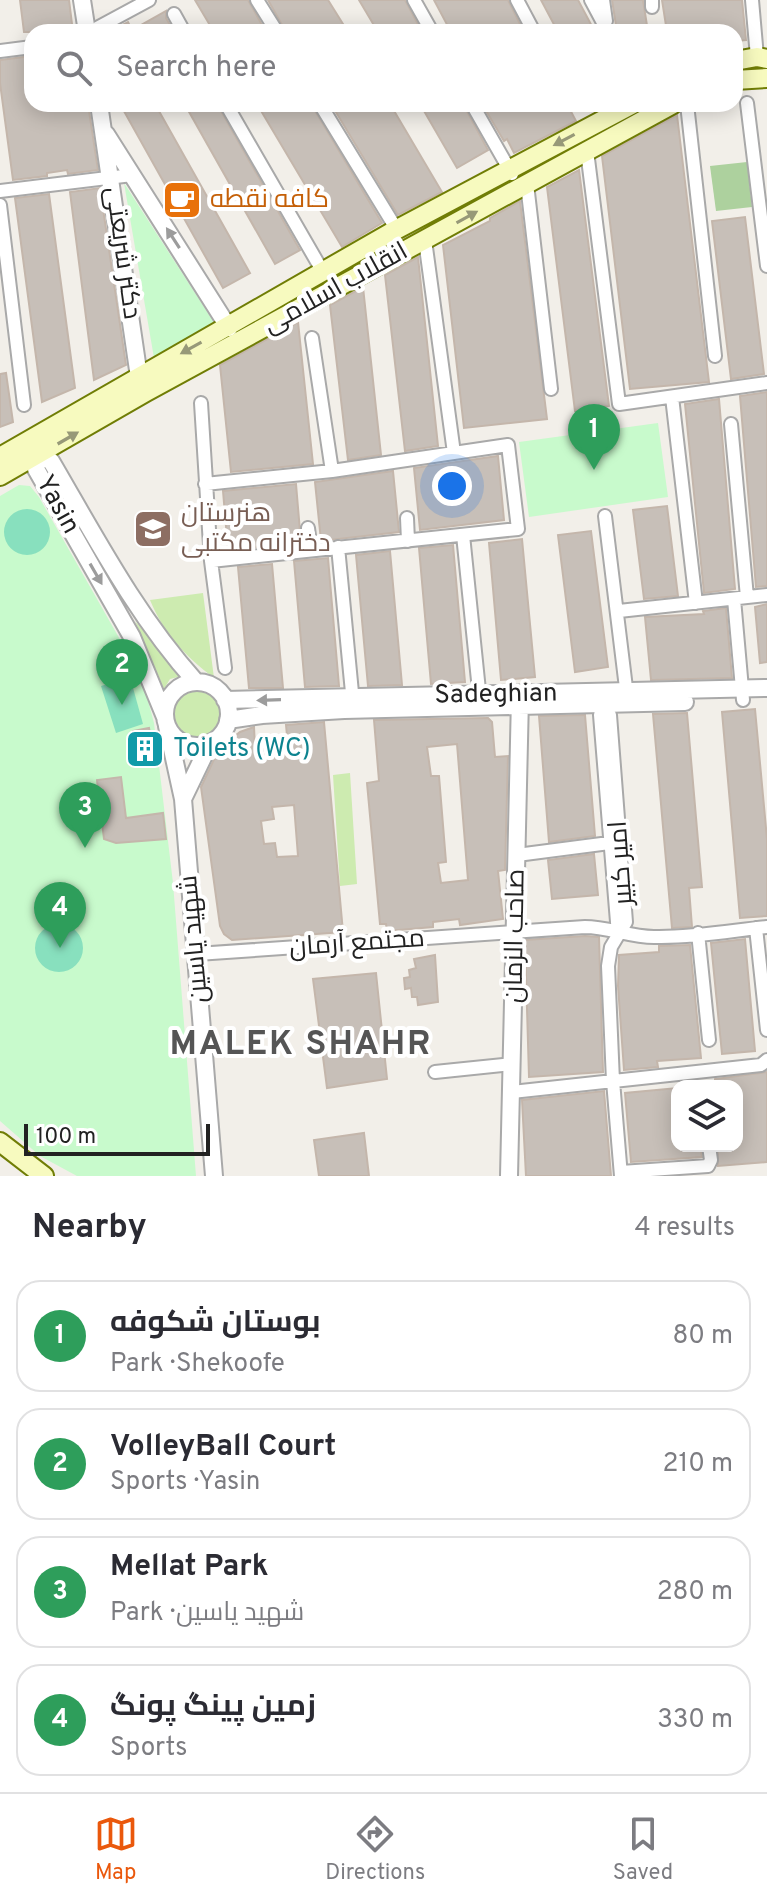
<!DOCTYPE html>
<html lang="en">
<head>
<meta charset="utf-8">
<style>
  body { margin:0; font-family:Overpass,Cairo,sans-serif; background:#f2f2f3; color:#2b2b33 }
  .controls { position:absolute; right:24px; bottom:24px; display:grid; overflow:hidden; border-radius:16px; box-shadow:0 4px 20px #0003 }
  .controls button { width:72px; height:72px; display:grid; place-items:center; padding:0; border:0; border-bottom:2px solid #e1e1e2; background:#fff; color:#2b2b33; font:40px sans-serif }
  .scale { position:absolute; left:24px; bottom:20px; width:186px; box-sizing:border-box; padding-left:8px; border:4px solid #222; border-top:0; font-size:22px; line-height:28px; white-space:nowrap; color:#222; -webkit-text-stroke:6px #fff; paint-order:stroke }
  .you { position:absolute; left:452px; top:486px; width:28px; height:28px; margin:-20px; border:6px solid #fff; border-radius:50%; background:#1a73e8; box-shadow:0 0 0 12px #1a73e833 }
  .badge { display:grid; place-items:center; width:52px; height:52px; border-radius:50%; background:#ea580c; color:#fff; font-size:26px; font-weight:700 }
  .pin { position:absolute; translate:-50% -66px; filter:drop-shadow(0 2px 4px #0008) }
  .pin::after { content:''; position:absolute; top:42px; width:28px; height:24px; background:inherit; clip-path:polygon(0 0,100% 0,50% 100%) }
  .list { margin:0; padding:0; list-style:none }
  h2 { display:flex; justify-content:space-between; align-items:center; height:104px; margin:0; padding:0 32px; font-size:34px }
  h2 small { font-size:26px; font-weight:400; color:#7c7c81 }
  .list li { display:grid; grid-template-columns:52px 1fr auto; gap:24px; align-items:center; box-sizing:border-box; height:112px; margin:0 16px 16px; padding:0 16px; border:2px solid #e1e1e2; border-radius:24px }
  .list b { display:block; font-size:30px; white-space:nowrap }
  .list p { margin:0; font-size:26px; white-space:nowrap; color:#7c7c81 }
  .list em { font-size:26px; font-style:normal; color:#7c7c81 }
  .icon { flex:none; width:44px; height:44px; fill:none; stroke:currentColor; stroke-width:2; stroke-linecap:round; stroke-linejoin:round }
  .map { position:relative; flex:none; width:767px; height:1176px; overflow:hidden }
  .search { position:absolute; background:#fff; box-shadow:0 4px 20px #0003; left:24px; right:24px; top:24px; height:88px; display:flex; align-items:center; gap:20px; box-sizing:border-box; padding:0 28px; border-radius:24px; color:#7c7c81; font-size:30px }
  .sheet { height:616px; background:#fff }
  nav { display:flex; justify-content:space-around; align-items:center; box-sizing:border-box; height:112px; border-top:2px solid #e1e1e2; background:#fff; font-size:22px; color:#7c7c81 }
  nav a { display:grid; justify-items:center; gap:4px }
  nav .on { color:#ea580c }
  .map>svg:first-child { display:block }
  .grass { fill:#cdebb0 }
  .forest { fill:#add19e }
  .park { fill:#c8facc }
  .pitch { fill:#88e0be }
  .building { fill:#c7bfb8; stroke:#c4b6ab; stroke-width:2; fill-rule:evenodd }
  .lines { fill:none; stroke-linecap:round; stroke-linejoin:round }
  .minor-casing { stroke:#a9a9a9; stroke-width:16 }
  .tertiary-casing { stroke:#a9a9a9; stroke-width:20 }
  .secondary-casing { stroke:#707d05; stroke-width:22 }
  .minor { stroke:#fff; stroke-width:12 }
  .tertiary { stroke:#fff; stroke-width:16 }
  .secondary { stroke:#f7fabf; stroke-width:18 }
  .oneway { fill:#979978 }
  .oneway2 { fill:#9c9c9c }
  .labels { text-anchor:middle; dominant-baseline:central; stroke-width:8; stroke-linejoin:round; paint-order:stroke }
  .food-label { font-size:26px; fill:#c56008; stroke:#fff; text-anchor:start }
  .street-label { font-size:26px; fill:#222; stroke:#fff }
  .education-label { font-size:26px; fill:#785e54; stroke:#fff; text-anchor:start }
  .culture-label { font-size:26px; fill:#0d838f; stroke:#fff; text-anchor:start }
  .district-label { font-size:34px; font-weight:bold; letter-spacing:2px; fill:#555; stroke:#fff }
</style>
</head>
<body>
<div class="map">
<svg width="767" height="1176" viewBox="0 0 767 1176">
  <rect width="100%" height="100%" fill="#f2efe9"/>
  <!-- grass -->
  <path class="grass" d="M 203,593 L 214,678 C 185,656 164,634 150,600 Z
    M 135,621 L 182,676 L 170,679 L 164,689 Z
    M170 714a27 27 0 1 1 54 0a27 27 0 1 1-54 0Z
    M 350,773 L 357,884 L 340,886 L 333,775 Z"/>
  <!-- forest -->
  <path class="forest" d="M 747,162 L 752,207 L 716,211 L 710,166 Z"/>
  <!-- park -->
  <path class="park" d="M 124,183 L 215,324 L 154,358 Z
    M 658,423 L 668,497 L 529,517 L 519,442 Z
    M 19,485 L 30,486 L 39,497 L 122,643 L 146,693 L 154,723 L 173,883 L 196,1176 L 77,1176 L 40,1156 L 0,1121 L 0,496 Z"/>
  <!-- pitch -->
  <path class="pitch" d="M4 532a23 23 0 1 1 46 0a23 23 0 1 1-46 0Z
    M 130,677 L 143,724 L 116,733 L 101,686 Z
    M35 948a24 24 0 1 1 48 0a24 24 0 1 1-48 0Z"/>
  <!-- building -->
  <path class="building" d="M 20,0 L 69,0 L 73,32 L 24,32 Z
    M 195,0 L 248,0 L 266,32 L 214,32 Z
    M 268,0 L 328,0 L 348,32 L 286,32 Z
    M 359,0 L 405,0 L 422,32 L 378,32 Z
    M 434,0 L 508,0 L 524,32 L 451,32 Z
    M 541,0 L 578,0 L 595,32 L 558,32 Z
    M 612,0 L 643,0 L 648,32 L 617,32 Z
    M 662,0 L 742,0 L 746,40 L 735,41 L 735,32 L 667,32 Z
    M 166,11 L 166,18 L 174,32 L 109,32 L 128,22 L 132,30 Z
    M 32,56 L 32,104 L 88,104 L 98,170 L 68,174 L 67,170 L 47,173 L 47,176 L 13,180 L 0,83 L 0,60 Z
    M 120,104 L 155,104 L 250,273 L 223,288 Z
    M 198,104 L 217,104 L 300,250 L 275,264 L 188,110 Z
    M 257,104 L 311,104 L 382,223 L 342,247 Z
    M 331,104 L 390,104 L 442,192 L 398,215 Z
    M 420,104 L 463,104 L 488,150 L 457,168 Z
    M 482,104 L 567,104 L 576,121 L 514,153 L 507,139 L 504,141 Z
    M 677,115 L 709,382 L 630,389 L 602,156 Z
    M 579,170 L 609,406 L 575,411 L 547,187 Z
    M 100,188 L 126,365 L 94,380 L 70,192 Z
    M 49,194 L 75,388 L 42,402 L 15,198 Z
    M 520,201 L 547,419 L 464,428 L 443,245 L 490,221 L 490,218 Z
    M 745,217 L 764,374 L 731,379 L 712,221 Z
    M 418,257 L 438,446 L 405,451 L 385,275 Z
    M 363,287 L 381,455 L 348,460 L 330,305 Z
    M 298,322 L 313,464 L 231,472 L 220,365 Z
    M 6,373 L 13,422 L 0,427 L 0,374 Z
    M 767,392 L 767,586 L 756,587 L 740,396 Z
    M 719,399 L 735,589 L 704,593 L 685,404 Z
    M 498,456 L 504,520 L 420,530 L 414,468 Z
    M 393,471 L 399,532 L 321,541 L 315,482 Z
    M 296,484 L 301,543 L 228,550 L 223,491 Z
    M 667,506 L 678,596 L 644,599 L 633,510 Z
    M 591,531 L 608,667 L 575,672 L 558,535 Z
    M 522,539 L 535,677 L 501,680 L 489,543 Z
    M 453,545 L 465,682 L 431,684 L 419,548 Z
    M 390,551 L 402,685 L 368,686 L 356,555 Z
    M 328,558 L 339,686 L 305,687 L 294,561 Z
    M 272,564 L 283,688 L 249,688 L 238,567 Z
    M 767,604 L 767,662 L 760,663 L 755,607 Z
    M 726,608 L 732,678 L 651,680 L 645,617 L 704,614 L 703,611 Z
    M 755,709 L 767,839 L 767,916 L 740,918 L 722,712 Z
    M 687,713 L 702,887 L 689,888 L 692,927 L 672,928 L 653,714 Z
    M 585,715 L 595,836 L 549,842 L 539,716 Z
    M 488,718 L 492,722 L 495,757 L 508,756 L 505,870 L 498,871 L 503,919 L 460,925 L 459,919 L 433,922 L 433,927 L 387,931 L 386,924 L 380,924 L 367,783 L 379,781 L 374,720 ZM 457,744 L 468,880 L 441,883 L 438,863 L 446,862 L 439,776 L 431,776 L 427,747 Z
    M 324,722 L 343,932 L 232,940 L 224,934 L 220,926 L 201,787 L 219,749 L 240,732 L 254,727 L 255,748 L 267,749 L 288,746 L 286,725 ZM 294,805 L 298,856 L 277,857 L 275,843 L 264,844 L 261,821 L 274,819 L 272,807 Z
    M 149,728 L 155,757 L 139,760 L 133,731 Z
    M 121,777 L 126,818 L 163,813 L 166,839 L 116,843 L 104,839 L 97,780 Z
    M 594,854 L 598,895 L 552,899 L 548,860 Z
    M 585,936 L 599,937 L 603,1072 L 529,1077 L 525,940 Z
    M 745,939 L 755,1051 L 722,1054 L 711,943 Z
    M 690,945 L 701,1058 L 657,1061 L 658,1067 L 624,1070 L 618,986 L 619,955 L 659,952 L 659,946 Z
    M 435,955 L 438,1002 L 418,1005 L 417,997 L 412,997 L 411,988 L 405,989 L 404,978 L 410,977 L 409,970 L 416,968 L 414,959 Z
    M 376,973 L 387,1079 L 327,1088 L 313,979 Z
    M 767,1072 L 767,1162 L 718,1166 L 718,1146 L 737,1146 L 737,1086 L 715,1086 L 715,1079 Z
    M 677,1088 L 677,1146 L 700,1146 L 702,1157 L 631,1162 L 625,1093 Z
    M 604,1091 L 611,1176 L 526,1176 L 522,1100 Z
    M 364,1133 L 369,1176 L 319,1176 L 314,1140 Z"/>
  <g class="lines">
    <!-- minor casing -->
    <g class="minor-casing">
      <path id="minor" d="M 257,0 L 277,32
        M 414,0 L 432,32
        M 517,0 L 534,32
        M 591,0 L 608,32
        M 603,0 L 606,21
        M 652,0 L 652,7
        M 752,0 L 757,57
        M 174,14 L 184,32
        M 97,28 L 149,0
        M 0,51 L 32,47
        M 747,103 L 767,266
        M 226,104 L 323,272
        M 320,104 L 397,230
        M 472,104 L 512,174
        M 687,104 L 715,356
        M 587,151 L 619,404 L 767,383
        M 527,184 L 551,389
        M 0,191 L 132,175
        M 0,205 L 24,405
        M 425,240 L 454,453
        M 312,338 L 332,471
        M 672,397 L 696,603
        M 201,403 L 211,561 L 225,668
        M 731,424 L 747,597
        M 205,484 L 332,471 L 508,445 L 518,529 L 211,561
        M 605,516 L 627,696
        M 407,518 L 408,541
        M 308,528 L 311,550
        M 463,535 L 480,700
        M 338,547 L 353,703
        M 734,599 L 743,700
        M 619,611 L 767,595
        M 517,855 L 617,842
        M 756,928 L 767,1030
        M 698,933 L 709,1040
        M 618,934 L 600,715 L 605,712 L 610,715 L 626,922 L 611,947 L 608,966 L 613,1081 L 621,1176
        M 197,954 L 585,927 C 608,927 630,937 654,937 C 691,938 730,931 767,927
        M 435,1072 L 513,1064
        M 512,1092 L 761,1065 L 767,1060
        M 621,1172 L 708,1166 L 711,1160 L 709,1146"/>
    </g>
    <!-- tertiary casing -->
    <g class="tertiary-casing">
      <path id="tertiary" d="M 82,0 L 87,32
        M 99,104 L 139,377
        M 106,134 L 229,328
        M 32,448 L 36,456 L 36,469 L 132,637 L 165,717
        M 36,456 L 51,461 C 96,538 136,615 196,682
        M165 714a32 32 0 1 1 64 0a32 32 0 1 1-64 0Z
        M 225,700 L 767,688
        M 228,720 L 262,715 L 344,710 L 685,702
        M 167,726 L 183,799 L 214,1176
        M 183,799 L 210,743
        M 509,1176 L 520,698"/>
    </g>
    <!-- secondary casing -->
    <g class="secondary-casing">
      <path id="secondary" d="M 735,61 L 757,57 L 767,59
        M 735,80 L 767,78
        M 0,457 L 390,233 L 633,104
        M 0,476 L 146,392 L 673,104
        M 0,1142 L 44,1176"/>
    </g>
    <!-- minor -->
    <use href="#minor" class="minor"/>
    <!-- tertiary -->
    <use href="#tertiary" class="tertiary"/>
    <!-- secondary -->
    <use href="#secondary" class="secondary"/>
  </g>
  <!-- one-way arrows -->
  <defs><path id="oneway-solid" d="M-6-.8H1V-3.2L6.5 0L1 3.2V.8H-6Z" transform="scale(2)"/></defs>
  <g class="oneway">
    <use href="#oneway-solid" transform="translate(564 140) rotate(152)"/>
    <use href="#oneway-solid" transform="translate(467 217) rotate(-29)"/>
    <use href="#oneway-solid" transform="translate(191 348) rotate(151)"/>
    <use href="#oneway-solid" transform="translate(68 438) rotate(-30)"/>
  </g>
  <g class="oneway2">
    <use href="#oneway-solid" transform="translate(173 238) rotate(-123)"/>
    <use href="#oneway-solid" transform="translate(96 574) rotate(60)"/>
    <use href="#oneway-solid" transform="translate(269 700) rotate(178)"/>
  </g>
  <!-- icons -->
  <defs>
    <g id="cafe-square" transform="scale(2)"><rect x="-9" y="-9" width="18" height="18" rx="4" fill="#e8710a" stroke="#fff"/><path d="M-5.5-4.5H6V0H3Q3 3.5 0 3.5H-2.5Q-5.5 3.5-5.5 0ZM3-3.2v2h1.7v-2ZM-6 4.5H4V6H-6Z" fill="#fff"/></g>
    <g id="school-square" transform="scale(2)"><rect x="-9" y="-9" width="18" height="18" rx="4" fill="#8d6e63" stroke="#fff"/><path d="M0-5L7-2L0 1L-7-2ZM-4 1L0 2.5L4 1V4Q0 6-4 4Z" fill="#fff"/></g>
    <g id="building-square" transform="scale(2)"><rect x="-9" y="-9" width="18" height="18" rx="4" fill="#0f9aa8" stroke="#fff"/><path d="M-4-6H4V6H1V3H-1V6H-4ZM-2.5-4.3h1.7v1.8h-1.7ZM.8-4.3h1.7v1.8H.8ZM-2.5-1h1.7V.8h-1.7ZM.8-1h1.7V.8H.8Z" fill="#fff"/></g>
  </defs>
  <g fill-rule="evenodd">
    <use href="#cafe-square" x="182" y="200"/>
    <use href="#school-square" x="153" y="529"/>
    <use href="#building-square" x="145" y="749"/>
  </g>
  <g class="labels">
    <!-- food labels -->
    <g class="food-label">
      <text x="210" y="200">کافه نقطه</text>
    </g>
    <!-- street labels -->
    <g class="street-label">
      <text transform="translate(122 253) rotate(82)">دکتر شریعتی</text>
      <text transform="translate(336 289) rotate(-29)">انقلاب اسلامی</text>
      <text transform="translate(57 505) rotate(61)">Yasin</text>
      <text transform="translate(496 695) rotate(-1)">Sadeghian</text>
      <text transform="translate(622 863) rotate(-94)">امیر کبیر</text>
      <text transform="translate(516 936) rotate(-89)">صاحب الزمان</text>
      <text transform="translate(195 939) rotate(-95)">شهید یاسین</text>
      <text transform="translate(357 944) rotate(-4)">مجتمع آرمان</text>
    </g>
    <!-- education labels -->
    <g class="education-label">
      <text x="181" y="514">هنرستان<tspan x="181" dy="30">دخترانه مکتبی</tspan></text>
    </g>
    <!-- culture labels -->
    <g class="culture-label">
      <text x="173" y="749">Toilets (WC)</text>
    </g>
    <!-- district labels -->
    <g class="district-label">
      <text x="301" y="1045">MALEK SHAHR</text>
    </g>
  </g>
</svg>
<div class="controls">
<button><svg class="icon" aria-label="layers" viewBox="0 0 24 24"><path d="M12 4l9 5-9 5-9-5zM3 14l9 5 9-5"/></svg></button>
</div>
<div class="scale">100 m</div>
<div class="you"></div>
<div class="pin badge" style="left:594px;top:470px;background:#2e9e5b">1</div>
<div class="pin badge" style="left:122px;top:705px;background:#2e9e5b">2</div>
<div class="pin badge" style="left:85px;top:848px;background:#2e9e5b">3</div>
<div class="pin badge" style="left:60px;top:948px;background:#2e9e5b">4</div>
<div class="search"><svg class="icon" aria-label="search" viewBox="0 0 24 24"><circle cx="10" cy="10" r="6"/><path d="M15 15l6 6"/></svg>Search here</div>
</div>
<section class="sheet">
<h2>Nearby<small>4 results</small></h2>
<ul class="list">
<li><span class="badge" style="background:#2e9e5b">1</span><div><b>بوستان شکوفه</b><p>Park · Shekoofe</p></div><em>80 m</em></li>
<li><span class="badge" style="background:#2e9e5b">2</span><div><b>VolleyBall Court</b><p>Sports · Yasin</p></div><em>210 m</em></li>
<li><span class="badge" style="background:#2e9e5b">3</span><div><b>Mellat Park</b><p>Park · شهید یاسین</p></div><em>280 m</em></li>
<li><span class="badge" style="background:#2e9e5b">4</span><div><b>زمین پینگ پونگ</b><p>Sports</p></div><em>330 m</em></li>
</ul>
</section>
<nav>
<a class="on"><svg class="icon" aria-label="map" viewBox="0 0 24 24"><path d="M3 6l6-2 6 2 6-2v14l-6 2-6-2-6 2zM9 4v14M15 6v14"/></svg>Map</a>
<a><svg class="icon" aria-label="directions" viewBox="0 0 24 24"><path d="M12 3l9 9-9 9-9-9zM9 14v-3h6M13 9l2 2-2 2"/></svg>Directions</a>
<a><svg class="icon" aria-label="saved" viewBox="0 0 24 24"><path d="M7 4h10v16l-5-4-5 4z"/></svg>Saved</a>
</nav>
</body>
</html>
